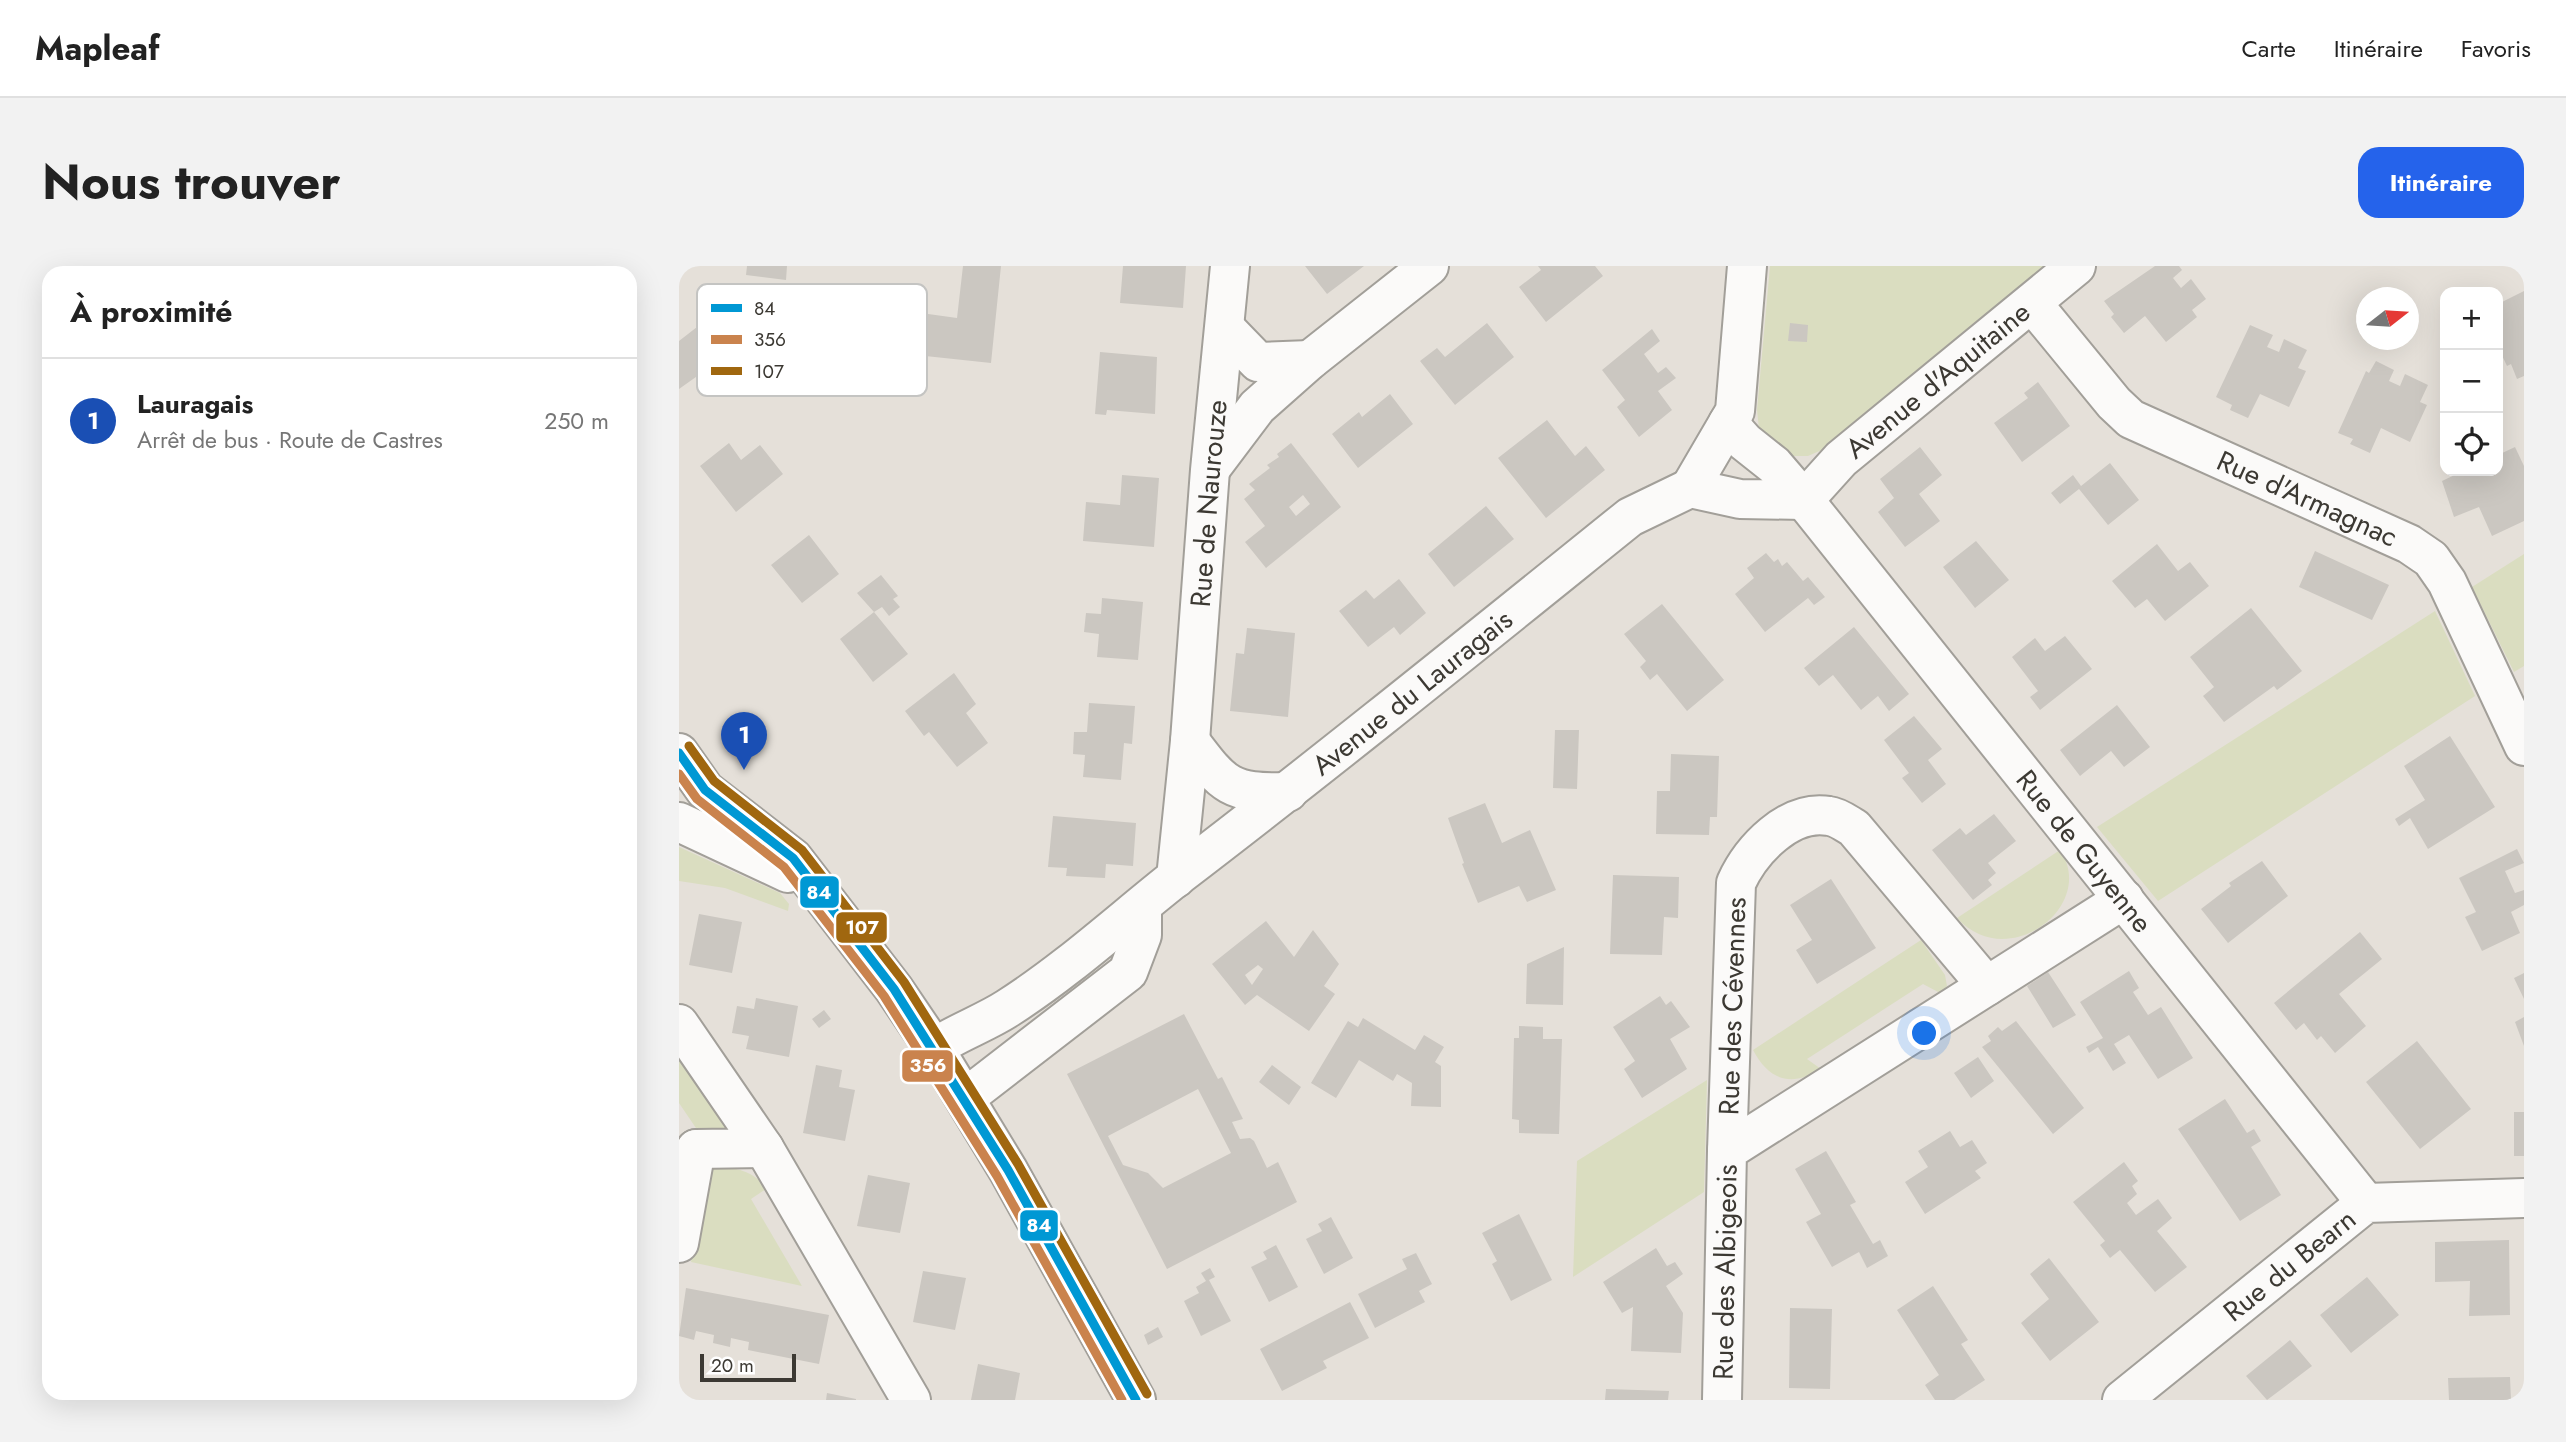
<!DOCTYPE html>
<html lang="fr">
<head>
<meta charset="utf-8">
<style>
  body { margin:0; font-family:Jost,sans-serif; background:#f2f2f2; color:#222 }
  .controls { position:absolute; right:21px; top:21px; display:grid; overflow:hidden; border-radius:14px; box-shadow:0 7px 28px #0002 }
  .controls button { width:63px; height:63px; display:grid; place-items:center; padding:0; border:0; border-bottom:2px solid #e0e0e0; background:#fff; color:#222; font:35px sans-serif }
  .compass { position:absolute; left:1677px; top:21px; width:63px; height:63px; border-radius:50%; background:#fff; box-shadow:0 7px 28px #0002; rotate:73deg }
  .scale { position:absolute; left:21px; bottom:18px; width:96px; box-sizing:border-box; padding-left:7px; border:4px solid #3c3933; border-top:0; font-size:19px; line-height:24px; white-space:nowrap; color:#3c3933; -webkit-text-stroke:5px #fff; paint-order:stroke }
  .you { position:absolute; left:1246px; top:768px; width:24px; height:24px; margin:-18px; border:5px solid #fff; border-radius:50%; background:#1a73e8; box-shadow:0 0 0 10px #1a73e833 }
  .badge { display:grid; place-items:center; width:46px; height:46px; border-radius:50%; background:#2563eb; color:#fff; font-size:23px; font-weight:700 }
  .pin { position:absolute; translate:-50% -58px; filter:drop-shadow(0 2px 4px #0008) }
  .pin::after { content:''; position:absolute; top:37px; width:24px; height:21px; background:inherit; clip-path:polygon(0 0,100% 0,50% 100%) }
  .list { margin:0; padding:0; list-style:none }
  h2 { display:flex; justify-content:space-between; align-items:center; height:91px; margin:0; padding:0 28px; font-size:30px }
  h2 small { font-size:23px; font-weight:400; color:#767676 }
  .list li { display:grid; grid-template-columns:46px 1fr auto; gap:21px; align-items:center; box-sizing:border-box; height:126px; padding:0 28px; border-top:2px solid #e0e0e0 }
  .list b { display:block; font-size:26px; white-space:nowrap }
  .list p { margin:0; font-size:23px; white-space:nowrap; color:#767676 }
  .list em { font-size:23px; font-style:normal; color:#767676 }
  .icon { flex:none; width:38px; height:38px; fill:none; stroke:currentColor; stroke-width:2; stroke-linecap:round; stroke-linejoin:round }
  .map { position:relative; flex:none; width:1845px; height:1134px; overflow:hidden; border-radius:21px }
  header { display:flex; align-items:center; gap:42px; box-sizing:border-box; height:98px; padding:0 35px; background:#fff; border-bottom:2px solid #e0e0e0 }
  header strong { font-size:33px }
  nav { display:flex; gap:38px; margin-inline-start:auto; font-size:24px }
  .intro { display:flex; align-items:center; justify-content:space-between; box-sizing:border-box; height:168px; padding:0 42px }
  h1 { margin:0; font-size:49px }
  .button { padding:18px 32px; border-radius:21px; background:#2563eb; color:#fff; font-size:24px; font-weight:700 }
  main { display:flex; gap:42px; padding:0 42px }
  aside { flex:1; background:#fff; border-radius:21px; box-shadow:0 7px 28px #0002 }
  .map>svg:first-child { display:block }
  .green { fill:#daddc0 }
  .building { fill:#cbc7c1; fill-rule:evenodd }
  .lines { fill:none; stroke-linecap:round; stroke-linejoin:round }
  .minor-casing { stroke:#a29f99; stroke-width:42 }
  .major-casing { stroke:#a29f99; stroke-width:42 }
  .minor { stroke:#fbfaf9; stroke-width:38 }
  .major { stroke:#fbfaf9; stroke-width:38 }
  .bus-1-casing { stroke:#fff; stroke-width:14 }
  .bus-2-casing { stroke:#fff; stroke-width:14 }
  .bus-3-casing { stroke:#fff; stroke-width:14 }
  .bus-1 { stroke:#0098d4; stroke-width:9 }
  .bus-2 { stroke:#ca834d; stroke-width:9 }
  .bus-3 { stroke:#a0670f; stroke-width:9 }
  .labels { text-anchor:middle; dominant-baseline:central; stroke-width:5; stroke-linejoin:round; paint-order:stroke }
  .street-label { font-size:28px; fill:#3c3933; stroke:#fff }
  .key { fill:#fff; stroke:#c4c4c2; stroke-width:2 }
  .key-label { font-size:19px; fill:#3c3933 }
  .line-badge { stroke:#fff; stroke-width:2.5 }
  .badge-label { font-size:19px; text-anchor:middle; font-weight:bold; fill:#fff }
</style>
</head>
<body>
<header>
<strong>Mapleaf</strong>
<nav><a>Carte</a><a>Itinéraire</a><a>Favoris</a></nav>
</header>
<div class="intro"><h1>Nous trouver</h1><a class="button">Itinéraire</a></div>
<main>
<aside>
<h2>À proximité<small></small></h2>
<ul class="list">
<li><span class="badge" style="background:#1a4fb4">1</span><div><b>Lauragais</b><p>Arrêt de bus · Route de Castres</p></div><em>250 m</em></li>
</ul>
</aside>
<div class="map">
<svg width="1845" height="1134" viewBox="0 0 1845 1134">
  <rect width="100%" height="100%" fill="#e5e0d9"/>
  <!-- green -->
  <path class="green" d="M 1091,0 L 1373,0 L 1145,183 L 1129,190 L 1113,190 L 1080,163 L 1078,144 Z
    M 1845,288 L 1845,400 L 1835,406 L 1793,321 Z
    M 1756,345 L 1796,430 L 1479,635 L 1418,561 Z
    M 0,581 L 101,627 L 110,638 L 109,645 L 46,622 L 0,615 Z
    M 1381,584 C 1419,640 1329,708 1278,652 Z
    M 1242,674 L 1266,709 L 1268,720 L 1261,727 L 1244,718 L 1128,793 L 1142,803 C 1112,822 1090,814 1074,784 Z
    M 0,788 L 54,867 L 19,865 L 0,837 Z
    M 1028,814 L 1025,926 L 894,1011 L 898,895 Z
    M 31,898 C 54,903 74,902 87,923 L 72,933 L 123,1020 L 12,996 Z"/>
  <!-- building -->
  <path class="building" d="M 68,0 L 108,0 L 107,14 L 67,9 Z
    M 284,0 L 322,0 L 312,97 L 237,89 L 242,47 L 278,52 Z
    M 444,0 L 507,0 L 504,42 L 441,37 Z
    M 626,0 L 685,0 L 648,28 Z
    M 859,0 L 916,0 L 924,10 L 867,56 L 840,21 L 862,4 Z
    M 1476,0 L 1500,0 L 1503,4 L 1494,12 L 1502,22 L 1512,13 L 1527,33 L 1513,44 L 1518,51 L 1487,76 L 1466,50 L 1445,67 L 1432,51 L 1435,48 L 1425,35 Z
    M 1845,25 L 1845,110 L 1838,113 L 1832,98 L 1828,100 L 1819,81 L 1819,38 Z
    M 808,57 L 835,91 L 776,139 L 741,95 L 758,82 L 766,91 Z
    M 1111,57 L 1129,59 L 1128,76 L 1109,75 Z
    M 1571,59 L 1594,69 L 1588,81 L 1600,86 L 1605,73 L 1628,84 L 1619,102 L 1627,105 L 1610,141 L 1581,128 L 1569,152 L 1551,144 L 1553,139 L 1537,131 Z
    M 18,61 L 35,83 L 23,92 L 31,101 L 0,123 L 0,75 Z
    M 973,63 L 981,75 L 965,88 L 979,107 L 987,101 L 997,112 L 979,125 L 993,144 L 960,171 L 938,141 L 946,134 L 923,104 Z
    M 421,86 L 478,91 L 476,148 L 428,144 L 427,149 L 416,148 Z
    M 1697,95 L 1715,104 L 1710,115 L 1721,120 L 1726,108 L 1749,119 L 1741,136 L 1748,139 L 1731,176 L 1702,162 L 1691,187 L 1671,178 L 1674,173 L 1659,167 L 1687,105 L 1690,107 Z
    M 1359,116 L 1391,160 L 1343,196 L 1315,157 L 1349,132 L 1345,127 Z
    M 711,128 L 734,158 L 679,202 L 653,168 L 680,146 L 683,151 Z
    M 868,154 L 896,190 L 907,180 L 926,204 L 867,252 L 819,192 Z
    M 50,177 L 62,194 L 81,179 L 104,208 L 57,246 L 21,200 Z
    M 612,177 L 662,241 L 587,302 L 566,276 L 586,260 L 565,233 L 576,224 L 570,218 L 591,202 L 588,199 L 600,191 L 598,188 ZM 624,229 L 631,238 L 617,250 L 610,241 Z
    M 1241,181 L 1263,209 L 1240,228 L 1261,255 L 1226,281 L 1199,246 L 1215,232 L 1201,213 Z
    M 1836,181 L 1845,200 L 1845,255 L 1813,270 L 1800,241 L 1775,251 L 1763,215 L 1784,205 L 1819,205 L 1819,189 Z
    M 1431,197 L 1460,234 L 1429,259 L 1400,223 L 1381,238 L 1372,227 L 1394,209 L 1402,220 Z
    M 443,209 L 480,212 L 475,281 L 404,275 L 407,236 L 441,239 Z
    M 807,240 L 835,273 L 775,321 L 749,288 Z
    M 130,269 L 160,308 L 123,337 L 92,299 Z
    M 1297,275 L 1330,314 L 1296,342 L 1264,301 Z
    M 1478,278 L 1499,305 L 1511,296 L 1530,320 L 1486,355 L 1468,333 L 1456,342 L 1433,315 Z
    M 1636,285 L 1710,319 L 1693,354 L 1620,321 Z
    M 1087,287 L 1095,296 L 1099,293 L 1103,300 L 1108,296 L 1124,315 L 1129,311 L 1146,331 L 1135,339 L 1129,332 L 1086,366 L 1056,328 L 1075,312 L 1068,302 Z
    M 202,309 L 219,330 L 214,333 L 221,341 L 210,350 L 203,341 L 195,346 L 229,388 L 194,416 L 161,373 L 195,346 L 178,327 Z
    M 720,313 L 747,347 L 721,369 L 715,361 L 689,381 L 660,345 L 687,324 L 695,333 Z
    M 423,332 L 464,336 L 459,394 L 418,391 L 420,368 L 405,366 L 407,347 L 422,348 Z
    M 983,338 L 1045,414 L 1008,445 L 978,408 L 971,414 L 961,401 L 967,395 L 945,368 Z
    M 1572,342 L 1623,405 L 1598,424 L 1595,420 L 1545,456 L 1524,430 L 1535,421 L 1511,391 Z
    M 1175,361 L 1230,428 L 1210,445 L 1199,430 L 1182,444 L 1154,409 L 1140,420 L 1125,402 Z
    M 568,362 L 616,367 L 609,451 L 551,445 L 557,387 L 565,388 Z
    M 1386,370 L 1413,403 L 1361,444 L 1351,431 L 1359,425 L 1333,391 L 1356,372 L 1366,385 Z
    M 275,407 L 297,438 L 287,447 L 309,477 L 278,501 L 250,466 L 245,470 L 226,445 Z
    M 410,437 L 456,440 L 453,478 L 445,477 L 442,514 L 404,511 L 406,489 L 394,488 L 395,466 L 408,466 Z
    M 1438,439 L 1471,481 L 1445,501 L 1432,485 L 1401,510 L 1381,484 Z
    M 1235,450 L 1263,483 L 1249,494 L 1267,518 L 1243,537 L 1223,512 L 1230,507 L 1205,474 Z
    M 876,464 L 900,464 L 898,523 L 874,522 Z
    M 1771,470 L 1816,541 L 1749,583 L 1731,552 L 1720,560 L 1716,553 L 1746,534 L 1725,500 Z
    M 992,488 L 1040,490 L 1038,551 L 1031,551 L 1030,569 L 977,568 L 978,525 L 991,525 Z
    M 806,537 L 823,577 L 851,564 L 877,624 L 848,636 L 840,620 L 799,637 L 783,598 L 785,597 L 769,552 Z
    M 1315,548 L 1337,575 L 1309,597 L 1317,607 L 1309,614 L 1313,619 L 1294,634 L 1253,584 L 1281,562 L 1287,569 Z
    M 374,550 L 457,557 L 454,600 L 427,598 L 426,612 L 387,610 L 388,602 L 369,601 Z
    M 1838,583 L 1845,597 L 1826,605 L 1836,627 L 1845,624 L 1845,639 L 1832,646 L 1841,667 L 1803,685 L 1786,651 L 1797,646 L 1780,612 Z
    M 1583,595 L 1609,630 L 1549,677 L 1522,643 L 1552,620 L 1550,617 Z
    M 934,609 L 1000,611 L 999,652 L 985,651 L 983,689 L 931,688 Z
    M 1152,613 L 1197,682 L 1138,718 L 1117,684 L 1133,674 L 1111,639 Z
    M 20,648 L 63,656 L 53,707 L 10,699 Z
    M 587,655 L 615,691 L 634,664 L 660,698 L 645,720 L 656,728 L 630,765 L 578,729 L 566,739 L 533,698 ZM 579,699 L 584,703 L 573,719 L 566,709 Z
    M 1681,666 L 1703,693 L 1660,728 L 1687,760 L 1656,787 L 1642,770 L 1638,774 L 1625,757 L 1617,764 L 1595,737 Z
    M 885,681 L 884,739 L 847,738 L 848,698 Z
    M 1450,705 L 1460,722 L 1454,726 L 1469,749 L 1482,741 L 1514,792 L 1479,813 L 1450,769 L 1435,778 L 1447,797 L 1434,805 L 1419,781 L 1410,787 L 1407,781 L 1424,772 L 1401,736 Z
    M 1369,706 L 1397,749 L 1374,762 L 1348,720 Z
    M 1845,707 L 1845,733 L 1835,712 Z
    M 981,730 L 987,739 L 992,735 L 1011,761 L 991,773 L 1008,803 L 963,832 L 945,803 L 956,795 L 934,761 Z
    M 77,732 L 119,740 L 110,791 L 67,783 L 70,770 L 53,767 L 58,740 L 75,743 Z
    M 145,744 L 152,753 L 140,762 L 133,753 Z
    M 505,748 L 539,813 L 543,811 L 564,853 L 553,856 L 561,873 L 571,872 L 575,875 L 588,902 L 599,896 L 618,936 L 488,1003 L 388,808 ZM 519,823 L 552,887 L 484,922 L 469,907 L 444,899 L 429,870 Z
    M 1845,751 L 1845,780 L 1836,756 Z
    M 684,752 L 736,784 L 745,769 L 765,781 L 756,796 L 762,800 L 762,841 L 732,840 L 733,817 L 718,808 L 714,815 L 680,794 L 657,832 L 632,817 L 669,755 L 679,761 Z
    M 1337,755 L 1405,842 L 1374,868 L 1303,781 L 1312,775 L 1309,770 L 1319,761 L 1323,765 Z
    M 840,760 L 864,761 L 864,773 L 883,773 L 880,868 L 840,867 L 840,854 L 833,853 L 835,772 L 840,772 Z
    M 1738,775 L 1792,843 L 1741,883 L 1687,816 Z
    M 1299,791 L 1315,815 L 1292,832 L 1275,807 Z
    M 137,799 L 163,804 L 160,821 L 176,824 L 166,875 L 124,867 Z
    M 593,799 L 622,821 L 610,839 L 580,816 Z
    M 1546,833 L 1568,867 L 1575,863 L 1582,875 L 1572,881 L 1602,929 L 1561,955 L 1499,863 Z
    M 1835,846 L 1845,846 L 1845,890 L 1835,890 Z
    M 1271,865 L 1281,881 L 1293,874 L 1308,897 L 1296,905 L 1302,912 L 1246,948 L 1226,916 L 1249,901 L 1239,885 Z
    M 1147,885 L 1177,936 L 1171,939 L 1194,978 L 1201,974 L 1209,990 L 1188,1002 L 1180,986 L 1153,1001 L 1127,956 L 1142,948 L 1116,903 Z
    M 1445,896 L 1459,915 L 1453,920 L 1458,928 L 1448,937 L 1457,949 L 1479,933 L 1493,952 L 1478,965 L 1508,1001 L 1476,1026 L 1441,984 L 1431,992 L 1421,979 L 1426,975 L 1394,936 Z
    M 189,909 L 231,917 L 221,967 L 178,960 Z
    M 840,948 L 873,1014 L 832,1035 L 813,998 L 818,995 L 803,967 Z
    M 652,951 L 674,992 L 645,1008 L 627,973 L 643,965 L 639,958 Z
    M 1830,974 L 1831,1049 L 1790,1050 L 1791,1015 L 1756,1016 L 1756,976 Z
    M 597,979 L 619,1021 L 590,1036 L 572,1001 L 588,993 L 584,986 Z
    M 977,982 L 988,1000 L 996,996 L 1004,1008 L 987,1020 L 1004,1047 L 1002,1087 L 952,1085 L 954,1041 L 943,1047 L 924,1016 Z
    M 737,987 L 753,1018 L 740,1025 L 746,1036 L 696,1062 L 679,1028 L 728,1003 L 723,993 Z
    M 1370,992 L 1420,1056 L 1371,1095 L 1342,1057 L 1370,1033 L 1351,1008 Z
    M 531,1002 L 536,1011 L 530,1014 L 552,1055 L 522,1070 L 505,1035 L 520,1027 L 517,1021 L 527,1015 L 522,1007 Z
    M 244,1005 L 287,1012 L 276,1064 L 234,1056 Z
    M 1688,1011 L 1720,1049 L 1672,1087 L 1641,1049 Z
    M 1254,1020 L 1289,1074 L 1282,1078 L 1306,1114 L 1275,1134 L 1256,1134 L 1246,1119 L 1260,1109 L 1218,1044 Z
    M 7,1022 L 150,1049 L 140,1098 L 69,1084 L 70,1076 L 52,1072 L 51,1081 L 34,1077 L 35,1069 L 17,1065 L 15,1074 L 0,1070 Z
    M 671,1036 L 690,1072 L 644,1095 L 648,1102 L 603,1125 L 581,1083 Z
    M 1111,1042 L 1153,1043 L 1151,1123 L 1110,1122 Z
    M 479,1061 L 484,1071 L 469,1079 L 465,1069 Z
    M 1611,1074 L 1633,1100 L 1588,1134 L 1567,1110 Z
    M 299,1098 L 341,1107 L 336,1134 L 292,1134 Z
    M 1831,1111 L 1832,1134 L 1770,1134 L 1769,1112 Z
    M 927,1123 L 990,1125 L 989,1134 L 926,1134 Z
    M 148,1127 L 177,1133 L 177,1134 L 147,1134 Z"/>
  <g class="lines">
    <!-- minor casing -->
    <g class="minor-casing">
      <g id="minor">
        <path id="s1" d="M 1353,37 L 1435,137 L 1452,153 L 1730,278 L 1752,293 L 1768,316 L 1845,480"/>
        <path d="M 546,62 L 579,96 L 631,94"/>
        <path id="s2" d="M 1049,157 L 1066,176 L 1095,199 L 1125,234 L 1687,937"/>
        <path d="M 532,202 L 578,141 L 631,94 L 750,0"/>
        <path d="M 1011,222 L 1056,145 L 1068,0"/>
        <path d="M 1011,222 L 1061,233 L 1125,234"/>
        <path id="s3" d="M 1125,234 L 1162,193 L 1397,0"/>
        <path d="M 511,475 C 545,520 551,528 609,526"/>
        <path id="s4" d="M 497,612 L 511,475 L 531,204 L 551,0"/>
        <path d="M 0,758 L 85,882 L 17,883"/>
        <path id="s5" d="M 255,782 C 279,766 306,757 329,742 C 390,703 444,653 500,609 C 653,492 802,371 951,251 L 1011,222"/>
        <path d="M 286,832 L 449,706 L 463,669 L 463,642"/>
        <path d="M 85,882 L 232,1134"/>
        <path id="s6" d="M 1048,885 L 1057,617 C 1072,584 1110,543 1150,550 C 1159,551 1168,558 1175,562 L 1308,720"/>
        <path d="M 0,977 L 17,883"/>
        <path id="s7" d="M 1043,1134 L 1048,885 L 1445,633"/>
        <path id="s8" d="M 1443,1134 L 1687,937 L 1845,932"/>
      </g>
    </g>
    <!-- major casing -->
    <g class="major-casing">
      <path id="major" d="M 0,487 L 26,524 L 114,592 L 215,723 L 255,782 L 329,904 L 457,1134
        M 0,556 L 109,607"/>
    </g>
    <!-- minor -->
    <use href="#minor" class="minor"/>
    <!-- major -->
    <use href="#major" class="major"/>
    <!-- bus-1 casing -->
    <g class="bus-1-casing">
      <path id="bus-1" d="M 0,487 L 26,524 L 114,592 L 215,723 L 329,904 L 457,1134"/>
    </g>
    <!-- bus-2 casing -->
    <g class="bus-2-casing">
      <path id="bus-2" d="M 0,508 L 18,533 L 105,601 L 205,730 L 318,910 L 443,1134"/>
    </g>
    <!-- bus-3 casing -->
    <g class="bus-3-casing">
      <path id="bus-3" d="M 10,480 L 35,515 L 123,584 L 225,716 L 339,898 L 468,1128"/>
    </g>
    <!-- bus-1 -->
    <use href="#bus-1" class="bus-1"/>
    <!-- bus-2 -->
    <use href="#bus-2" class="bus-2"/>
    <!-- bus-3 -->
    <use href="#bus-3" class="bus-3"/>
  </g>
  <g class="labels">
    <!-- street labels -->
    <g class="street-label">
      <text stroke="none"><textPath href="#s3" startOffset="180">Avenue d'Aquitaine</textPath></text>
      <text stroke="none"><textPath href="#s1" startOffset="346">Rue d'Armagnac</textPath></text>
      <text stroke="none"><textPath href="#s4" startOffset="376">Rue de Naurouze</textPath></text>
      <text stroke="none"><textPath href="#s5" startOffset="597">Avenue du Lauragais</textPath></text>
      <text stroke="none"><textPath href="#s2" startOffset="558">Rue de Guyenne</textPath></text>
      <text stroke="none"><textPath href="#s6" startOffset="145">Rue des Cévennes</textPath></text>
      <text stroke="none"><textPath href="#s8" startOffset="215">Rue du Bearn</textPath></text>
      <text stroke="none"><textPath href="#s7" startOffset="128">Rue des Albigeois</textPath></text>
    </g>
  </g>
  <!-- legend -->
  <rect x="18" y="18" width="230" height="112" rx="10" class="key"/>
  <rect x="32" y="38" width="31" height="8" fill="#0098d4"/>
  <rect x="32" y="69" width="31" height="9" fill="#ca834d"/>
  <rect x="32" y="101" width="31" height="8" fill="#a0670f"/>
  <g class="key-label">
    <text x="75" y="49">84</text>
    <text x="75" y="80">356</text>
    <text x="75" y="112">107</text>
  </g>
  <g class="line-badge">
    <rect x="120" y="609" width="41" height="34" rx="7" fill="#0098d4"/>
    <rect x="156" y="645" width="53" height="33" rx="7" fill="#a0670f"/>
    <rect x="222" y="783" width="53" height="34" rx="7" fill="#ca834d"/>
    <rect x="340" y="943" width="40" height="33" rx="7" fill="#0098d4"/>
  </g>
  <g class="badge-label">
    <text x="140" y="633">84</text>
    <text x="183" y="668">107</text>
    <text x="249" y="806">356</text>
    <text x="360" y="966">84</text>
  </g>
</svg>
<div class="controls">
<button>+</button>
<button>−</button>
<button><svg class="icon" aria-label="locate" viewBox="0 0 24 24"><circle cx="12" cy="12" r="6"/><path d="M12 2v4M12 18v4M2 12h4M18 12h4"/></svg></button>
</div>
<svg class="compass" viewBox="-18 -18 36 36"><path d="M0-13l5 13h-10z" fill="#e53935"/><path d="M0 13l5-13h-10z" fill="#767676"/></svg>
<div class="scale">20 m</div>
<div class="you"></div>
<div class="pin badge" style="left:65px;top:504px;background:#1a4fb4">1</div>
</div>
</main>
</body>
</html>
